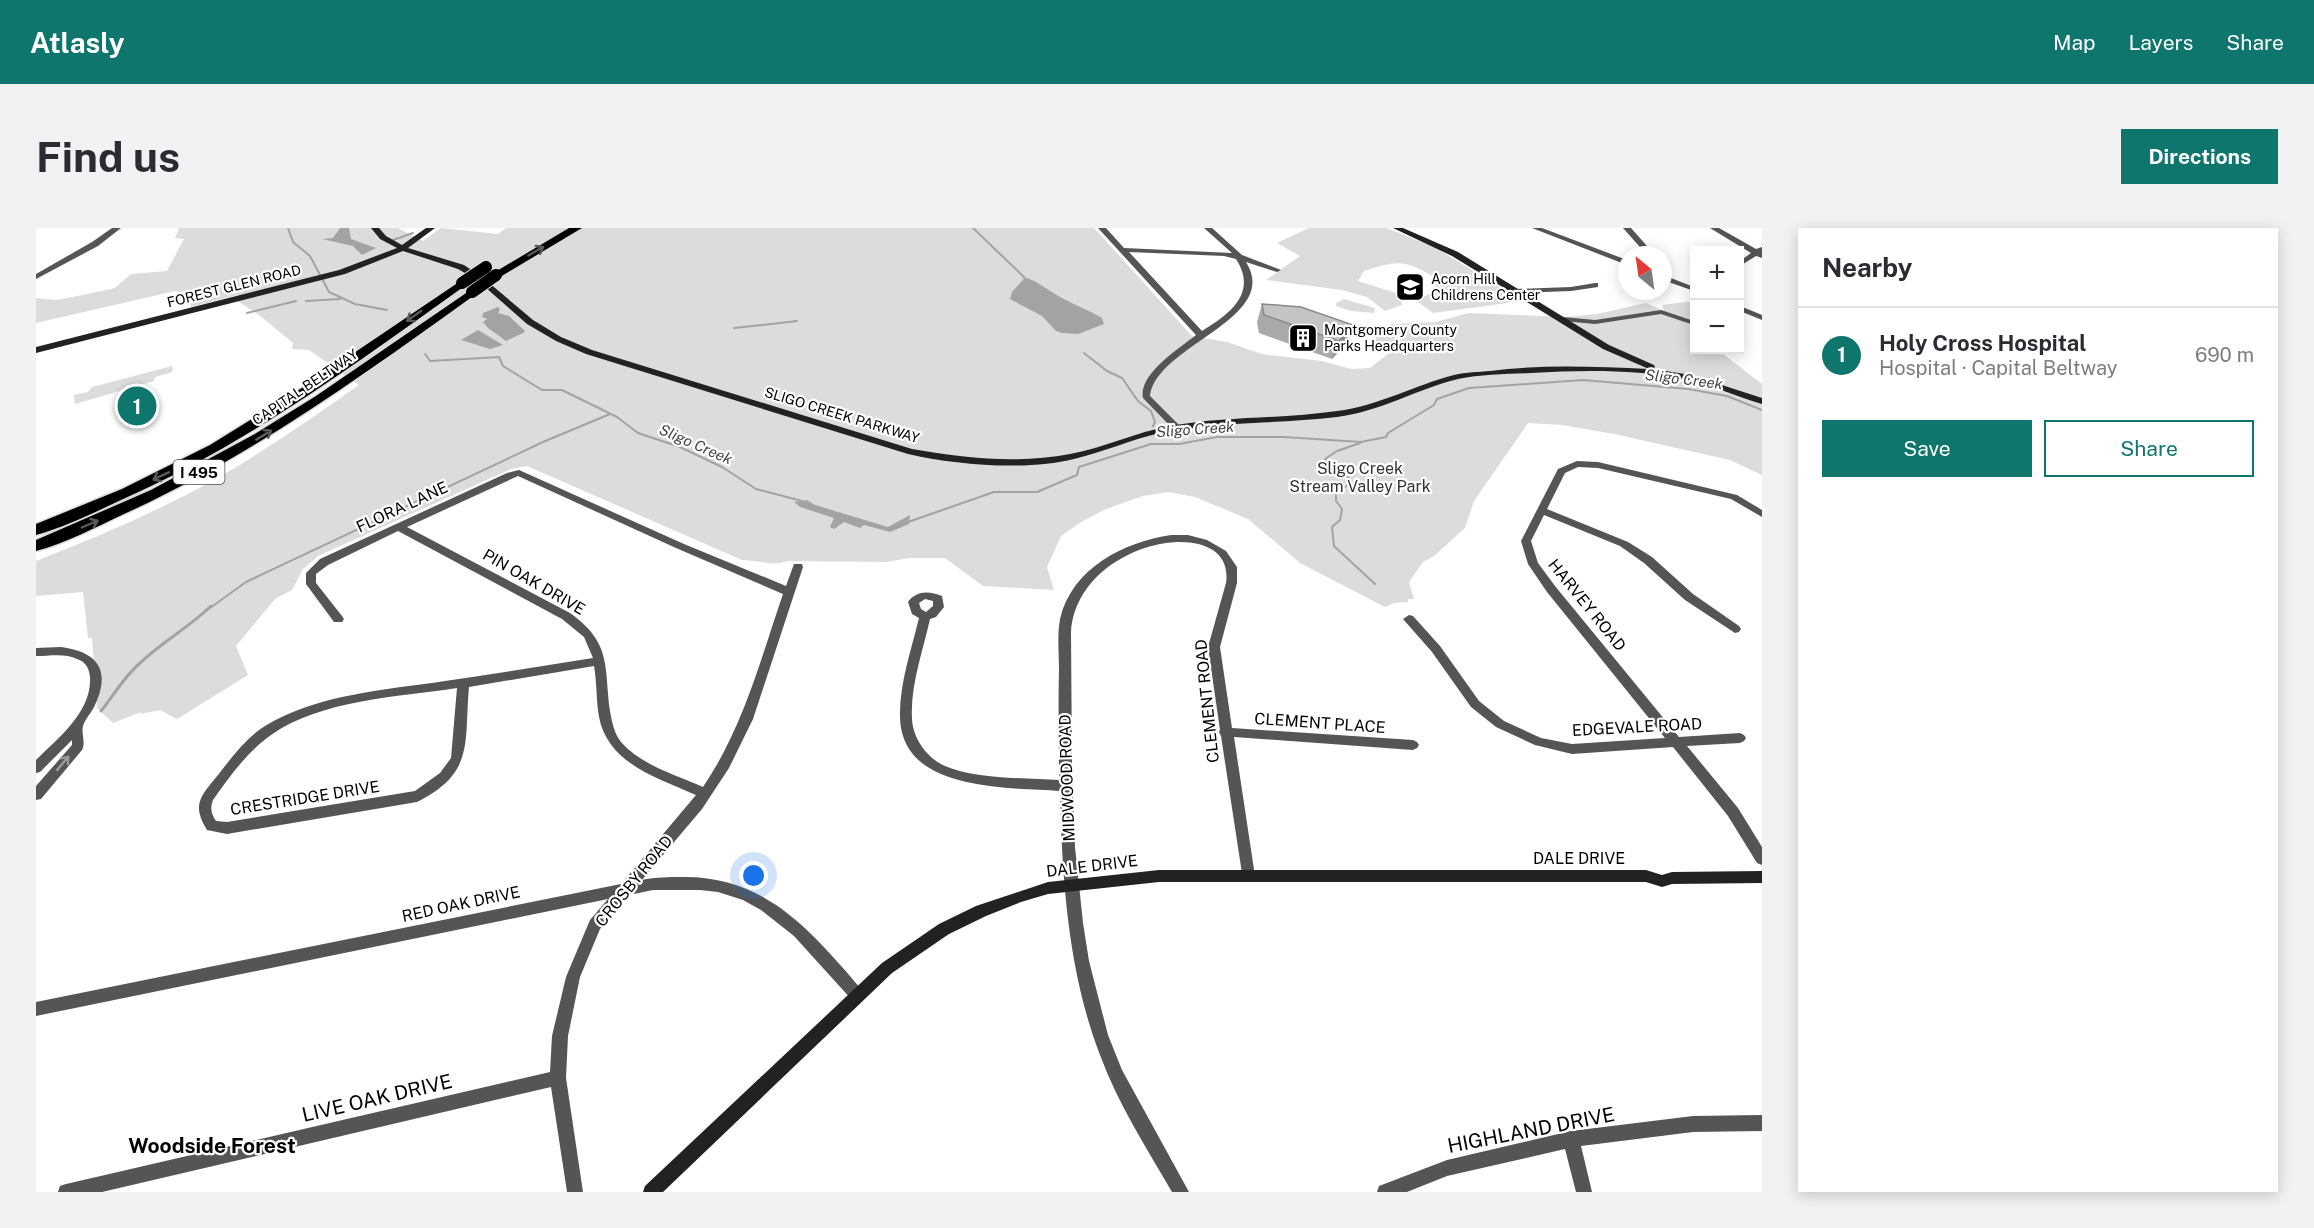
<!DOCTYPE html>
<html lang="en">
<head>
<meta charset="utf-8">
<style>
  body { margin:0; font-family:"Public Sans",sans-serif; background:#f2f2f3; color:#2b2b33 }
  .controls { position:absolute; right:18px; top:18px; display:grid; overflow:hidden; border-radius:0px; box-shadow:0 3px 15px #0003 }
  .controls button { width:54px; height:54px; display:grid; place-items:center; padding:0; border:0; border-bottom:2px solid #e1e1e2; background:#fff; color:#2b2b33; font:30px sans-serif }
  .compass { position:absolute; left:1582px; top:18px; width:54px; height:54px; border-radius:50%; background:#fff; box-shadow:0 3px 15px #0003; rotate:331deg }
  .you { position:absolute; left:718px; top:648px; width:21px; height:21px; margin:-15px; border:4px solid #fff; border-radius:50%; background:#1a73e8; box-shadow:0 0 0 9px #1a73e833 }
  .badge { display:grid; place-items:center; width:39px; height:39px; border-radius:50%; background:#0f766e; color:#fff; font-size:20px; font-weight:700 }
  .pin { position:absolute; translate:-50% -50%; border:3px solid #fff; box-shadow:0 2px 6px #0006 }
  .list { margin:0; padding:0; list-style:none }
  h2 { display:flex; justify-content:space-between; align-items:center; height:78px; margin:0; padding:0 24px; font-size:26px }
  h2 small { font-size:20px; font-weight:400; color:#7c7c81 }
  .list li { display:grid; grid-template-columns:39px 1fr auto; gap:18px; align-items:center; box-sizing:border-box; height:96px; padding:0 24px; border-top:2px solid #e1e1e2 }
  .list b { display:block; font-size:22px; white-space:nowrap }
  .list p { margin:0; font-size:20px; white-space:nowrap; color:#7c7c81 }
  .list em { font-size:20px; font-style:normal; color:#7c7c81 }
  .actions { display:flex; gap:12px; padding:18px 24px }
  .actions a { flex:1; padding:14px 0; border:2px solid #0f766e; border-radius:0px; text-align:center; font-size:21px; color:#0f766e }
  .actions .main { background:#0f766e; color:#fff }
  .map { position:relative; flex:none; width:1726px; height:964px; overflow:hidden; border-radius:0px }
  header { display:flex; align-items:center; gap:36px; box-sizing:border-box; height:84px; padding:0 30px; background:#0f766e; color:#fff }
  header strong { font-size:28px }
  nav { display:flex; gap:33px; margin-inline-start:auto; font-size:21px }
  .intro { display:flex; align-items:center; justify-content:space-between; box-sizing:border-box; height:144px; padding:0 36px }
  h1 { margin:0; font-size:42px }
  .button { padding:15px 27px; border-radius:0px; background:#0f766e; color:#fff; font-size:21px; font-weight:700 }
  main { display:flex; gap:36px; padding:0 36px }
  aside { flex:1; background:#fff; border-radius:0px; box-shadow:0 3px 15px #0003 }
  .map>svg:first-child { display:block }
  .green { fill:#dcdcdc }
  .water { fill:#a3a3a3 }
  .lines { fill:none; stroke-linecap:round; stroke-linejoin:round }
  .stream-far1 { stroke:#a3a3a3; stroke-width:2 }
  .stream { stroke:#a3a3a3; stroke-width:3 }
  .highway-casing { stroke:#dbdbdb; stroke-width:3 }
  .street { fill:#555; fill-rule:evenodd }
  .secondary { fill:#222; fill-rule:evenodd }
  .highway { fill:#000; fill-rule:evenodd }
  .highway-bridge-casing { stroke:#dbdbdb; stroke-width:14; stroke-linecap:butt }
  .highway-bridge { stroke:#000; stroke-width:12 }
  .wall { fill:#a9a9a9 }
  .shaded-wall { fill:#898989 }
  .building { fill:#c4c4c4; stroke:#898989; stroke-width:1.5 }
  .oneway { stroke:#595959 }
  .oneway2 { stroke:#999 }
  .labels { text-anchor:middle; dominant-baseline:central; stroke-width:4.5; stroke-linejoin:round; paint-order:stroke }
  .far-poi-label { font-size:14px; fill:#000; stroke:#fff; text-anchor:start }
  .far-street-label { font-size:14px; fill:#000; stroke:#fff }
  .far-water-label { font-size:15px; font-style:italic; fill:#444; stroke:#fff }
  .shield { fill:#fff; stroke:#4c4c4c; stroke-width:1.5 }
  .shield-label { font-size:15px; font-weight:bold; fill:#000 }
  .park-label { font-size:16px; fill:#333; stroke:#fff }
  .street-label { font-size:16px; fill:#000; stroke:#fff }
  .near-street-label { font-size:20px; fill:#000; stroke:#fff }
  .near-neighbourhood-label { font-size:21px; font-weight:bold; fill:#000; stroke:#fff }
</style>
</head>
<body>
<header>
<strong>Atlasly</strong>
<nav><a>Map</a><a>Layers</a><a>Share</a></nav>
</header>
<div class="intro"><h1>Find us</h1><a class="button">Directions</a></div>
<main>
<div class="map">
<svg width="1726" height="964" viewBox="0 0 1726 964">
  <rect width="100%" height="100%" fill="#fff"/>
  <!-- green -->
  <path class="green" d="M 143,0 L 362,0 L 387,13 L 405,0 L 462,6 L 470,0 L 1058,0 L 1156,108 L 1191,114 L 1226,126 L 1286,133 L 1315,141 L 1334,140 L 1358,121 L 1339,113 L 1341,106 L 1355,96 L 1400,94 L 1432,85 L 1531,89 L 1561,86 L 1610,75 L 1628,83 L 1626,77 L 1658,73 L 1654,89 L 1658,94 L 1658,122 L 1682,122 L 1726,156 L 1726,247 L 1694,232 L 1578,206 L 1526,197 L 1492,195 L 1438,273 L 1429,300 L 1398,328 L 1387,334 L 1373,354 L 1378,371 L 1372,371 L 1372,374 L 1358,375 L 1349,379 L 1264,335 L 1212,291 L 1159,269 L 1132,264 L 1107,268 L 1070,281 L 1045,294 L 1025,308 L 1011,339 L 1018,362 L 947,358 L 909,330 L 873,330 L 851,334 L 751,333 C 735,339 723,332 706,332 L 491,238 L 475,241 L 282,328 L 267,341 L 256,362 L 239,371 L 200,418 L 212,447 L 141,491 L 124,482 L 104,486 L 105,484 L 77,495 L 61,480 L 56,410 L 52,410 L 47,364 L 0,368 L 0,333 C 51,313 101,292 150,267 C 211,236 267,196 323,157 L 273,122 L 256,121 L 257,115 L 222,86 L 201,73 L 205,72 L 202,67 L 155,79 L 152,66 L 139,63 L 0,95 L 0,70 L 20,72 L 47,67 L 79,60 L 95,46 L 131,43 L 148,11 L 139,10 Z
    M 1273,0 L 1351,0 L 1400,20 L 1487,73 L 1397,85 L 1381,73 L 1399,62 L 1400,50 C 1368,31 1362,32 1328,43 L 1322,53 L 1363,66 L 1366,77 L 1349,83 L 1331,69 L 1306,62 L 1230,52 L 1264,28 L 1241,15 Z
    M 1308,71 L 1339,80 L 1338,85 L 1315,83 L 1300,78 L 1300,75 Z
    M 136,138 L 137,142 L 134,145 L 119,149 L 118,153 L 39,176 L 38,167 L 52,164 L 56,159 Z"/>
  <!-- water -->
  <path class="water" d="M 304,0 L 313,0 L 315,11 L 340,20 L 326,27 L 317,18 L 286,11 L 297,10 Z
    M 988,49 C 1003,54 1010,61 1024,69 C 1038,77 1053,82 1066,90 L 1068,96 L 1042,106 L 1026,105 L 1020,103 L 1006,88 L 974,71 L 976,64 L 987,52 Z
    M 462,79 L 464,81 L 462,85 L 473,88 L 489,103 L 487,105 L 470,113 L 452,100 L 447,94 L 451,91 L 446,89 L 447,85 Z
    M 442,102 L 467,117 L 454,121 L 425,112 Z
    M 771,272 L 779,277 L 852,299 L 874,287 L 873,296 L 854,304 L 828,297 L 824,300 L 808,294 L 798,301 L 794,299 L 798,290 L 764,279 L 758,274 Z"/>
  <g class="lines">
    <!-- stream-far1 -->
    <path class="stream-far1" d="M 252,0 L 257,14 L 274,28 L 293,64 L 319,76 L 351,82
      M 937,0 L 988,49
      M 357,12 L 377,5
      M 270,73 L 304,71
      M 211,85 L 260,73
      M 698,100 L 761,93
      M 1048,125 L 1071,143 L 1086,150 L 1102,173 L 1115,183 L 1119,194 L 1117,198
      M 389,126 L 394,133 L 463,129 L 467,138 L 506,162 L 526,162 L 581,189 L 602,205 L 644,219 L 686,239 L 720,261 L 766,273
      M 1324,215 L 1301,223 L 1289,231 C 1295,241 1306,243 1314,251 L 1313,256 L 1300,266 L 1300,273 L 1306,281 L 1304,292 L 1296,299 L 1298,318 L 1339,356
      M 872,294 L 958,264 L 1001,264 L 1041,247 L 1043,239 L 1115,216 L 1143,216 L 1181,209 L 1248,209 L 1325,214 L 1350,209 L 1352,205 L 1398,177 L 1401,171 L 1433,160 L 1547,152 L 1652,161 L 1691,168 L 1726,182
      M 174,380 L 210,354 L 507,214 L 574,186"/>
    <!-- stream -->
    <path class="stream" d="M 65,483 C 77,468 88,449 103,436 C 126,414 152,400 175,378"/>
    <!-- highway casing -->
    <g class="highway-casing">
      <path id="highway" d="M 533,0 L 546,0 L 464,49 L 456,49 L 454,47 Z
        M 426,52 L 432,55 L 430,57 C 319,136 210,217 85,272 C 57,285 29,299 0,307 L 0,296 L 86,261 L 174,217 L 269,158 Z
        M 436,61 L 442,64 L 440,66 C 327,147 216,228 88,286 C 60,299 30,315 0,323 L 0,312 L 115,262 L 217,207 L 280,168 Z"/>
    </g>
    <!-- street -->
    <path class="street" d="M 76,0 L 85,0 L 62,18 L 0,51 L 0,46 L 56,14 Z
      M 1062,0 L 1070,0 L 1088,20 L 1196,25 L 1168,0 L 1176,0 L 1206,27 L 1245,42 L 1241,44 L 1210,34 C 1246,91 1120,117 1114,168 L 1143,197 L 1143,201 L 1137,201 L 1107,170 C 1102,146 1144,120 1160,107 ZM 1093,24 L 1188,28 L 1200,31 C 1222,65 1194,86 1166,103 Z
      M 1496,0 L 1506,0 L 1591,32 L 1591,37 Z
      M 1587,0 L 1595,0 L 1619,27 L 1611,27 Z
      M 1674,0 L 1683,0 L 1720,21 L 1726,19 L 1726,30 L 1720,28 L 1704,38 L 1704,33 L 1715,25 Z
      M 1627,47 L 1658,59 L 1658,63 L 1627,52 Z
      M 1559,55 L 1562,55 L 1562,59 L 1535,63 L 1479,65 L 1475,63 L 1479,61 L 1535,59 Z
      M 1704,78 L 1726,87 L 1726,92 L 1704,83 Z
      M 1625,82 L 1658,93 L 1658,97 L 1625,86 L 1559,96 L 1527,93 L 1523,91 L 1527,89 L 1559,92 Z
      M 1541,233 L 1562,234 L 1701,267 L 1726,282 L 1726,289 L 1695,271 L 1562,240 L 1542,239 L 1529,245 L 1511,281 L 1592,314 L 1616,329 L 1657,366 L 1703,398 L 1705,401 L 1703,404 L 1699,405 L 1649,372 L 1608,335 L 1584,318 L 1508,287 L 1495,313 L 1502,335 L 1519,358 L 1643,509 L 1704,505 L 1708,507 L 1710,510 L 1708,513 L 1704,515 L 1651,518 L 1702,580 L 1726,619 L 1726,637 L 1721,635 L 1692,588 L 1637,519 L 1536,526 L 1499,517 L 1460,499 L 1435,479 L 1396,424 L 1367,391 L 1373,387 L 1377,388 L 1404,418 L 1443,473 L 1468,493 L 1505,510 L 1536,516 L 1629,510 L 1511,364 L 1492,336 L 1485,313 L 1522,241 Z
      M 483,242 L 648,316 L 750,358 L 758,336 L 766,336 L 767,339 L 717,491 L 693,540 L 666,581 L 606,652 C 619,649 633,649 647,649 C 730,648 776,704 826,762 L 828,767 L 826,772 L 821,774 L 816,772 L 758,708 L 725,682 L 707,672 L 682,664 L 664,662 L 617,662 L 593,667 L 564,701 L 544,749 L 532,808 L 530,850 L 547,964 L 531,964 L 515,859 L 66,964 L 22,964 L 24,958 L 30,956 L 514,844 L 516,808 L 530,749 L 554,692 L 572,671 L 0,788 L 0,774 L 585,656 L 660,567 C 622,550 572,536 563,489 C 560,472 561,455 558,438 L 433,459 C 428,515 439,545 381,574 L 191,606 L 171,602 C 155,576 165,568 182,547 C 196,529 210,510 229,498 C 282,466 349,462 409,453 C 458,446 508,438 557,430 L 548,409 L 526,391 L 362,303 L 292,337 L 280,346 L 280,355 L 306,388 L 308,391 L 306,394 L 298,394 L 270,356 L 270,345 L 284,331 L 471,245 ZM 482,248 L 640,320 L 747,366 C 724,433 707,500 667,559 C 640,547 605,537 585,514 C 578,505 576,494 574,483 C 568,438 576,415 534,385 L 371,299 ZM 421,460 L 415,530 L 404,545 L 379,563 L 191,594 L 180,593 C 175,586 174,580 177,572 C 193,549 212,523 235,507 C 284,472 362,469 421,460 Z
      M 1135,307 L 1152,307 L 1171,312 L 1190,323 L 1201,339 L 1201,355 L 1184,419 L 1196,500 L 1377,512 L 1381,514 L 1383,517 L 1381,520 L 1377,522 L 1198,509 L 1219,648 L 1217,652 L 1212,654 L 1207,652 L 1185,508 L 1183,504 L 1184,502 L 1172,419 L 1190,355 C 1201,283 1040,310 1035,405 L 1036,542 L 1039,619 L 1047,695 L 1053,733 L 1072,807 L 1086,842 L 1153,964 L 1136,964 C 1110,919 1082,876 1064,827 C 1032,744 1026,651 1024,563 C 972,559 866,564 864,490 C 863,457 875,423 883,390 L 876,386 L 872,374 C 881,362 893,363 906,368 L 908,379 L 900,389 L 894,391 C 887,423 874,458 876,491 C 877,511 891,530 909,538 C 938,551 991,550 1023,552 C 1023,516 1022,479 1023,442 C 1023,426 1021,407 1024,391 C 1036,340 1088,314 1135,307 ZM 889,371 L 897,373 L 897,378 L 890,384 L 885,381 L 883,375 Z
      M 25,419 C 62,424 75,442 59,477 C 56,484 49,491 47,498 C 45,506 50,514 46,522 L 5,571 L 0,572 L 0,558 L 36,517 L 36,512 L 4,544 L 0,545 L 0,532 C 22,510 56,484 54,449 C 53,440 50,434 41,431 C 30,425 13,428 0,428 L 0,420 Z
      M 1726,887 L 1726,903 L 1657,904 L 1545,918 L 1556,964 L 1540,964 L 1529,921 L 1411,948 L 1371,964 L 1341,964 L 1343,958 L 1411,932 L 1535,903 L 1657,888 Z"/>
    <!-- secondary -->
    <path class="secondary" d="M 335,0 L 343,0 L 350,8 L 366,17 L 390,0 L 399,0 L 372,20 L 428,37 L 446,49 L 497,92 L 525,109 L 556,122 L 876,221 C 928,230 982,236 1034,226 C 1068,220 1100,204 1134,198 C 1190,188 1246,191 1301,183 C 1342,178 1379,157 1418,147 C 1430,144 1443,144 1454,143 C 1507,136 1560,139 1613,141 L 1567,121 L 1416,28 L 1357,0 L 1367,0 L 1422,24 L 1573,117 L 1618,137 L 1619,139 L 1617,141 L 1655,147 L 1726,170 L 1726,176 C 1700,169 1675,156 1648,151 C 1599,141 1545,142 1495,145 C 1471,146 1445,146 1422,151 C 1381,161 1343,184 1301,189 C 1243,196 1183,193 1125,205 C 1096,211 1068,224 1038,231 C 990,243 920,237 872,226 L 550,126 L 520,113 L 491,96 L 441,52 L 422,41 L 367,23 L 309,46 L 0,125 L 0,119 L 303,42 L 361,20 L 344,11 Z
      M 1123,642 L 1610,642 L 1626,647 L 1636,644 L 1726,643 L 1726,655 L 1636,656 L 1626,659 L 1610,654 L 1123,654 L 1012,666 L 985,674 L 950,688 L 913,706 L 856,745 L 627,964 L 607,964 L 609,958 L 846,735 L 903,696 L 940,678 L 1012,654 Z"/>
    <!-- highway -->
    <use href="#highway" class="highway"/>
    <!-- highway-bridge casing -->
    <g class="highway-bridge-casing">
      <path id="highway-bridge" d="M 426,55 L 450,39
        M 436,64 L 460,47"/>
    </g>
    <!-- highway-bridge -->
    <use href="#highway-bridge" class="highway-bridge"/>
  </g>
  <!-- wall -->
  <path class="wall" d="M 1226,76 L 1317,97 L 1310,115 L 1296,131 L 1223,105 L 1221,94 Z"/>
  <!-- shaded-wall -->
  <path class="shaded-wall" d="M 1317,97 L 1310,115 L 1296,131 L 1303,113 Z"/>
  <!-- building -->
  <path class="building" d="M 1226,76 L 1265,79 L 1317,97 L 1303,113 L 1228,87 Z"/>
  <!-- one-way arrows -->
  <defs><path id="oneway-shaft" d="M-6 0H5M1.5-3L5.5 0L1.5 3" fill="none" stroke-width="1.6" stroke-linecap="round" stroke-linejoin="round" transform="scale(1.5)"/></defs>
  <g class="oneway">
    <use href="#oneway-shaft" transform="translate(500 23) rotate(-30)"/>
    <use href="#oneway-shaft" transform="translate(378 88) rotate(145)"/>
    <use href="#oneway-shaft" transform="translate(228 207) rotate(-31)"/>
    <use href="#oneway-shaft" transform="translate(125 248) rotate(155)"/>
    <use href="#oneway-shaft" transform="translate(54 296) rotate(-23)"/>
  </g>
  <use class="oneway2" href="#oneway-shaft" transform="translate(27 535) rotate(-50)"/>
  <!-- icons -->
  <defs>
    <g id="school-square" transform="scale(1.5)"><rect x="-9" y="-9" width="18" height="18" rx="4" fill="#000" stroke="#fff"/><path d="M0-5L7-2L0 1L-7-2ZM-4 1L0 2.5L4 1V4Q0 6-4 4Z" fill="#fff"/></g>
    <g id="building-square" transform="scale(1.5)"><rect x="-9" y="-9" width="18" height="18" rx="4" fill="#000" stroke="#fff"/><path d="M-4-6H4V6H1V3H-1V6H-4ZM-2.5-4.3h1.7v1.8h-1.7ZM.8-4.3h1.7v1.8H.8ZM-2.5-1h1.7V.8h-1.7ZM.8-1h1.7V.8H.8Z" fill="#fff"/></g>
  </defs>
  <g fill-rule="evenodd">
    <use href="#school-square" x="1374" y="59"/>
    <use href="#building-square" x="1267" y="110"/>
  </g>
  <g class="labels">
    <!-- far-poi labels -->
    <g class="far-poi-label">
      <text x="1395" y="51">Acorn Hill<tspan x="1395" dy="16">Childrens Center</tspan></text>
      <text x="1288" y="102">Montgomery County<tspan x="1288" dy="16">Parks Headquarters</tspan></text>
    </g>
    <!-- far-street labels -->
    <g class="far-street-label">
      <text transform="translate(198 58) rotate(-14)">FOREST GLEN ROAD</text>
      <text transform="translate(269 159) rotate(-34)">CAPITAL BELTWAY</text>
      <text transform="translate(806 187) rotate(17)">SLIGO CREEK PARKWAY</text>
    </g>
    <!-- far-water labels -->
    <g class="far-water-label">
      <text transform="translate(1648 151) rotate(7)">Sligo Creek</text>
      <text transform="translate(1159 201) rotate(-4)">Sligo Creek</text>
      <text transform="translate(660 216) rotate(24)">Sligo Creek</text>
    </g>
    <!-- shield labels -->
    <rect class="shield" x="137.5" y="232" width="51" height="24" rx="4.5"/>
    <g class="shield-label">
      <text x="163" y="244">I 495</text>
    </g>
    <!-- park labels -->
    <g class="park-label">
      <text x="1324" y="240">Sligo Creek<tspan x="1324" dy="18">Stream Valley Park</tspan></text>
    </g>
    <!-- street labels -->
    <g class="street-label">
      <text transform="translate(366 279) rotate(-25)">FLORA LANE</text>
      <text transform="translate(498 354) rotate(30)">PIN OAK DRIVE</text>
      <text transform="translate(1551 377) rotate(51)">HARVEY ROAD</text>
      <text transform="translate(1171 473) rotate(-96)">CLEMENT ROAD</text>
      <text transform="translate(1284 495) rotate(4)">CLEMENT PLACE</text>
      <text transform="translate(1601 499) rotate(-3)">EDGEVALE ROAD</text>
      <text transform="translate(1031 550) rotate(-92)">MIDWOOD ROAD</text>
      <text transform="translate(269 570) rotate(-9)">CRESTRIDGE DRIVE</text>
      <text x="1543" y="630">DALE DRIVE</text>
      <text transform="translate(1056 638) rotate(-7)">DALE DRIVE</text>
      <text transform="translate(598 653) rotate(-51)">CROSBY ROAD</text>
      <text transform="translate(425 676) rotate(-12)">RED OAK DRIVE</text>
    </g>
    <!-- near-street labels -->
    <g class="near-street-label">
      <text transform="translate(341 870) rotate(-13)">LIVE OAK DRIVE</text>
      <text transform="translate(1495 902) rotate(-11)">HIGHLAND DRIVE</text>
    </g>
    <!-- near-neighbourhood labels -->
    <g class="near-neighbourhood-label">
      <text x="176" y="917">Woodside Forest</text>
    </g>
  </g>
</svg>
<div class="controls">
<button>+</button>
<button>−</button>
</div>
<svg class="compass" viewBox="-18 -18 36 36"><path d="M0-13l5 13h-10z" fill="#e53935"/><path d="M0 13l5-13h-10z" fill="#7c7c81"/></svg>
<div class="you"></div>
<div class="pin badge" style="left:101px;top:178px">1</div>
</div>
<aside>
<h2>Nearby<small></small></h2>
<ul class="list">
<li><span class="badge">1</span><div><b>Holy Cross Hospital</b><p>Hospital · Capital Beltway</p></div><em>690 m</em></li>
</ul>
<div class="actions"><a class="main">Save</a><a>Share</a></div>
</aside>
</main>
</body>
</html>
